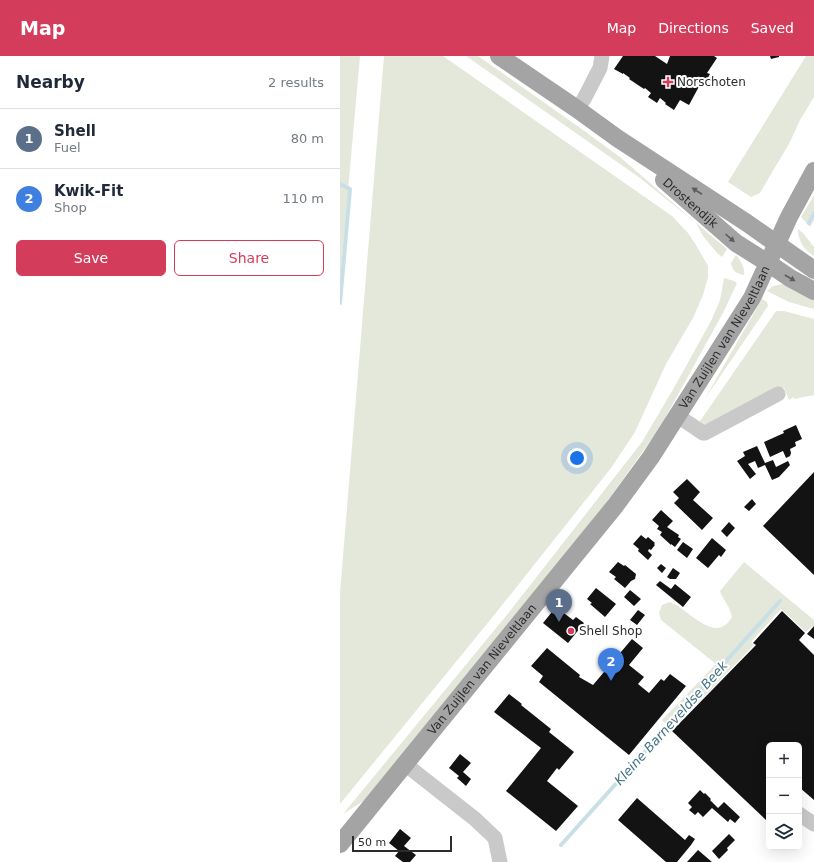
<!DOCTYPE html>
<html lang="en">
<head>
<meta charset="utf-8">
<style>
  body { margin:0; font-family:"DejaVu Sans",sans-serif; background:#f6f6f7; color:#1f2937 }
  .controls { position:absolute; right:12px; bottom:12px; display:grid; overflow:hidden; border-radius:6px; box-shadow:0 4px 16px #0002 }
  .controls button { width:36px; height:36px; display:grid; place-items:center; padding:0; border:0; border-bottom:1px solid #e0e1e3; background:#fff; color:#1f2937; font:20px sans-serif }
  .scale { position:absolute; left:12px; bottom:10px; width:100px; box-sizing:border-box; padding-left:4px; border:2px solid #2c2c2c; border-top:0; font-size:11px; line-height:14px; white-space:nowrap; color:#2c2c2c; -webkit-text-stroke:3px #fff; paint-order:stroke }
  .you { position:absolute; left:237px; top:402px; width:14px; height:14px; margin:-10px; border:3px solid #fff; border-radius:50%; background:#1a73e8; box-shadow:0 0 0 6px #1a73e833 }
  .badge { display:grid; place-items:center; width:26px; height:26px; border-radius:50%; background:#d43c5c; color:#fff; font-size:13px; font-weight:700 }
  .pin { position:absolute; translate:-50% -33px; filter:drop-shadow(0 1px 2px #0008) }
  .pin::after { content:''; position:absolute; top:21px; width:14px; height:12px; background:inherit; clip-path:polygon(0 0,100% 0,50% 100%) }
  .list { margin:0; padding:0; list-style:none }
  h2 { display:flex; justify-content:space-between; align-items:center; height:52px; margin:0; padding:0 16px; font-size:17px }
  h2 small { font-size:13px; font-weight:400; color:#747a83 }
  .list li { display:grid; grid-template-columns:26px 1fr auto; gap:12px; align-items:center; box-sizing:border-box; height:60px; padding:0 16px; border-top:1px solid #e0e1e3 }
  .list b { display:block; font-size:15px; white-space:nowrap }
  .list p { margin:0; font-size:13px; white-space:nowrap; color:#747a83 }
  .list em { font-size:13px; font-style:normal; color:#747a83 }
  .actions { display:flex; gap:8px; padding:12px 16px }
  .actions a { flex:1; padding:9px 0; border:1px solid #d43c5c; border-radius:6px; text-align:center; font-size:14px; color:#d43c5c }
  .actions .main { background:#d43c5c; color:#fff }
  .icon { flex:none; width:22px; height:22px; fill:none; stroke:currentColor; stroke-width:2; stroke-linecap:round; stroke-linejoin:round }
  .map { position:relative; flex:none; width:474px; height:806px; overflow:hidden }
  header { display:flex; align-items:center; gap:24px; box-sizing:border-box; height:56px; padding:0 20px; background:#d43c5c; color:#fff }
  header strong { font-size:19px }
  nav { display:flex; gap:22px; margin-inline-start:auto; font-size:14px }
  main { display:flex }
  aside { flex:1; background:#fff }
  .map>svg:first-child { display:block }
  .green { fill:#e4e8da }
  .lines { fill:none; stroke-linecap:round; stroke-linejoin:round }
  .stream { stroke:#c8dfe7; stroke-width:4 }
  .building { fill:#131313 }
  .minor { stroke:#c9c9c9; stroke-width:15 }
  .major { stroke:#a4a4a4; stroke-width:18 }
  .oneway { fill:#5c5c5c }
  .poi-dot { fill:#d43c5c; stroke:#fff; stroke-width:1.5 }
  .labels { text-anchor:middle; dominant-baseline:central; stroke-width:4; stroke-linejoin:round; paint-order:stroke }
  .poi-label { font-size:12px; fill:#2c2c2c; stroke:#fff; text-anchor:start }
  .street-label { font-size:12px; fill:#2c2c2c; stroke:#fff }
  .water-label { font-size:13px; font-style:italic; fill:#427486; stroke:#fff }
</style>
</head>
<body>
<header>
<strong>Map</strong>
<nav><a>Map</a><a>Directions</a><a>Saved</a></nav>
</header>
<main>
<aside>
<h2>Nearby<small>2 results</small></h2>
<ul class="list">
<li><span class="badge" style="background:#5c6f8a">1</span><div><b>Shell</b><p>Fuel</p></div><em>80 m</em></li>
<li><span class="badge" style="background:#3f7fe0">2</span><div><b>Kwik-Fit</b><p>Shop</p></div><em>110 m</em></li>
</ul>
<div class="actions"><a class="main">Save</a><a>Share</a></div>
</aside>
<div class="map">
<svg width="474" height="806" viewBox="0 0 474 806">
  <rect width="100%" height="100%" fill="#fff"/>
  <!-- green -->
  <path class="green" d="M 0,0 L 20,0 L 0,225 Z
    M 44,0 L 103,0 L 332,160 L 348,177 L 356,189 L 368,210 L 368,221 L 363,239 L 353,262 L 326,308 L 295,376 L 271,412 L 155,558 L 0,748 L 0,537 Z
    M 126,0 L 138,0 L 236,69 L 280,101 L 356,167 L 387,193 L 382,201 L 377,197 L 363,180 L 356,167 L 300,122 Z
    M 466,0 L 474,0 L 474,41 L 460,64 L 450,86 L 420,137 L 411,141 L 388,126 Z
    M 474,139 L 474,164 L 470,171 L 461,161 Z
    M 458,173 L 463,177 L 474,191 L 474,200 C 464,194 458,185 458,173 Z
    M 396,199 C 401,205 405,211 404,219 C 397,218 392,215 391,207 Z
    M 384,222 L 394,225 L 397,227 L 383,257 L 319,373 L 253,465 L 25,744 L 3,758 L 166,560 L 302,386 L 335,330 L 371,265 L 380,244 Z
    M 443,228 L 474,241 L 474,253 L 449,246 L 427,235 L 433,230 Z
    M 422,243 L 427,246 L 428,250 L 364,344 Z
    M 436,255 L 444,255 L 474,263 L 474,339 L 454,343 L 454,341 L 449,344 L 444,332 L 405,350 L 367,370 L 358,368 Z
    M 404,506 L 474,564 L 474,569 L 466,576 L 441,553 L 411,586 L 414,589 L 332,674 L 322,664 L 376,608 L 321,564 L 319,557 L 322,549 L 330,546 C 349,553 375,590 392,561 L 389,552 L 381,538 L 380,535 Z"/>
  <g class="lines">
    <!-- stream -->
    <path class="stream" d="M 0,128 L 10,133 L 0,247
      M 469,167 L 474,157
      M 221,789 L 440,545"/>
  </g>
  <!-- building -->
  <path class="building" d="M 283,0 L 315,0 L 327,8 L 330,0 L 374,0 L 377,2 L 367,17 L 370,18 L 365,27 L 362,25 L 349,49 L 340,44 L 334,54 L 325,48 L 326,47 L 320,42 L 317,47 L 308,41 L 311,37 L 305,32 L 304,33 L 289,23 L 290,22 L 283,17 L 283,18 L 274,13 Z
    M 430,0 L 439,0 L 439,1 L 431,3 Z
    M 456,369 L 462,383 L 455,386 L 456,390 L 450,393 L 451,397 L 450,400 L 446,402 L 443,395 L 430,401 L 424,386 L 444,377 L 443,375 Z
    M 417,390 L 425,407 L 433,404 L 436,411 L 448,405 L 450,409 L 439,421 L 432,424 L 425,409 L 418,412 L 415,405 L 408,408 L 416,418 L 410,423 L 397,405 L 405,400 L 403,396 Z
    M 474,416 L 474,519 L 423,470 Z
    M 347,423 L 360,436 L 353,444 L 373,462 L 362,474 L 334,447 L 339,442 L 333,436 Z
    M 412,443 L 416,448 L 409,455 L 404,451 Z
    M 321,454 L 333,465 L 327,471 L 339,479 L 338,481 L 341,483 L 335,491 L 331,488 L 331,489 L 320,479 L 322,476 L 317,473 L 319,470 L 312,464 Z
    M 389,466 L 395,472 L 387,481 L 381,475 Z
    M 301,479 L 306,483 L 308,481 L 315,487 L 314,488 L 315,489 L 311,494 L 309,493 L 308,495 L 312,499 L 308,504 L 298,495 L 299,493 L 293,488 Z
    M 372,482 L 386,494 L 381,501 L 379,499 L 368,512 L 356,502 Z
    M 343,486 L 353,493 L 347,502 L 337,494 Z
    M 278,506 L 284,510 L 285,509 L 296,518 L 295,523 L 291,525 L 285,532 L 274,523 L 276,521 L 269,516 Z
    M 321,508 L 326,512 L 322,517 L 317,512 Z
    M 333,512 L 340,517 L 336,523 L 330,523 L 327,521 Z
    M 320,525 L 331,533 L 335,528 L 351,541 L 343,551 L 316,529 Z
    M 256,532 L 276,548 L 265,561 L 250,548 L 252,547 L 247,543 Z
    M 290,534 L 301,543 L 294,550 L 284,541 Z
    M 216,551 L 233,564 L 236,561 L 244,567 L 228,587 L 203,567 Z
    M 298,554 L 305,559 L 297,569 L 290,564 Z
    M 442,555 L 465,577 L 459,584 L 474,599 L 474,744 L 459,731 L 459,689 L 429,689 L 429,761 L 426,764 L 332,675 L 416,589 L 413,587 Z
    M 474,570 L 474,583 L 467,578 Z
    M 292,583 L 303,592 L 289,609 L 304,621 L 298,628 L 309,637 L 321,623 L 324,625 L 330,618 L 346,630 L 289,699 L 199,626 L 203,620 L 191,610 L 207,592 L 240,619 L 239,621 L 253,629 Z
    M 169,638 L 182,648 L 181,649 L 211,673 L 209,676 L 234,696 L 219,714 L 217,712 L 207,725 L 238,750 L 216,775 L 166,735 L 201,692 L 154,656 Z
    M 120,698 L 131,707 L 123,716 L 131,723 L 126,730 L 117,722 L 119,720 L 109,712 Z
    M 360,734 L 364,738 L 365,737 L 371,743 L 370,744 L 378,752 L 384,746 L 400,761 L 395,767 L 390,763 L 388,766 L 372,752 L 363,761 L 358,756 L 355,759 L 349,754 L 352,751 L 348,747 Z
    M 297,742 L 345,784 L 349,779 L 355,783 L 351,789 L 337,806 L 326,806 L 278,764 Z
    M 60,773 L 71,782 L 64,790 L 76,799 L 70,806 L 63,806 L 55,800 L 59,795 L 49,787 Z
    M 389,778 L 395,784 L 387,792 L 388,794 L 379,803 L 372,795 Z
    M 358,794 L 372,806 L 347,806 Z"/>
  <g class="lines">
    <!-- minor -->
    <path class="minor" d="M 237,53 L 244,43 L 260,12 L 262,0
      M 338,360 L 360,375 L 363,377 L 365,377 L 438,338
      M 65,708 L 135,763 L 155,782 L 160,806
      M 459,758 L 474,768"/>
    <!-- major -->
    <g class="major">
      <path d="M 159,0 L 237,53 L 277,82 L 407,167 L 474,214"/>
      <path id="s1" d="M 324,124 L 396,187 L 428,207 L 450,222 L 474,235"/>
      <path id="s2" d="M 0,788 L 214,525 L 275,450 L 311,401 L 412,242 L 449,161 L 474,115"/>
    </g>
  </g>
  <!-- one-way arrows -->
  <defs><path id="oneway-solid" d="M-6-.8H1V-3.2L6.5 0L1 3.2V.8H-6Z"/></defs>
  <g class="oneway">
    <use href="#oneway-solid" transform="translate(357 135) rotate(-147)"/>
    <use href="#oneway-solid" transform="translate(390 182) rotate(42)"/>
    <use href="#oneway-solid" transform="translate(450 222) rotate(30)"/>
  </g>
  <!-- markers -->
  <g class="poi-dot">
    <path d="M326 20h4v4h4v4h-4v4h-4v-4h-4v-4h4z"/>
    <circle cx="231" cy="575" r="4"/>
  </g>
  <g class="labels">
    <!-- poi labels -->
    <g class="poi-label">
      <text x="337" y="26">Norschoten</text>
      <text x="239" y="575">Shell Shop</text>
    </g>
    <!-- street labels -->
    <g class="street-label">
      <text stroke="none"><textPath href="#s1" startOffset="35">Drostendijk</textPath></text>
      <text stroke="none"><textPath href="#s2" startOffset="637">Van Zuijlen van Nieveltlaan</textPath></text>
      <text stroke="none"><textPath href="#s2" startOffset="225">Van Zuijlen van Nieveltlaan</textPath></text>
    </g>
    <!-- water labels -->
    <g class="water-label">
      <text transform="translate(331 667) rotate(-48)">Kleine Barneveldse Beek</text>
    </g>
  </g>
</svg>
<div class="controls">
<button>+</button>
<button>−</button>
<button><svg class="icon" aria-label="layers" viewBox="0 0 24 24"><path d="M12 4l9 5-9 5-9-5zM3 14l9 5 9-5"/></svg></button>
</div>
<div class="scale">50 m</div>
<div class="you"></div>
<div class="pin badge" style="left:219px;top:566px;background:#5c6f8a">1</div>
<div class="pin badge" style="left:271px;top:625px;background:#3f7fe0">2</div>
</div>
</main>
</body>
</html>
